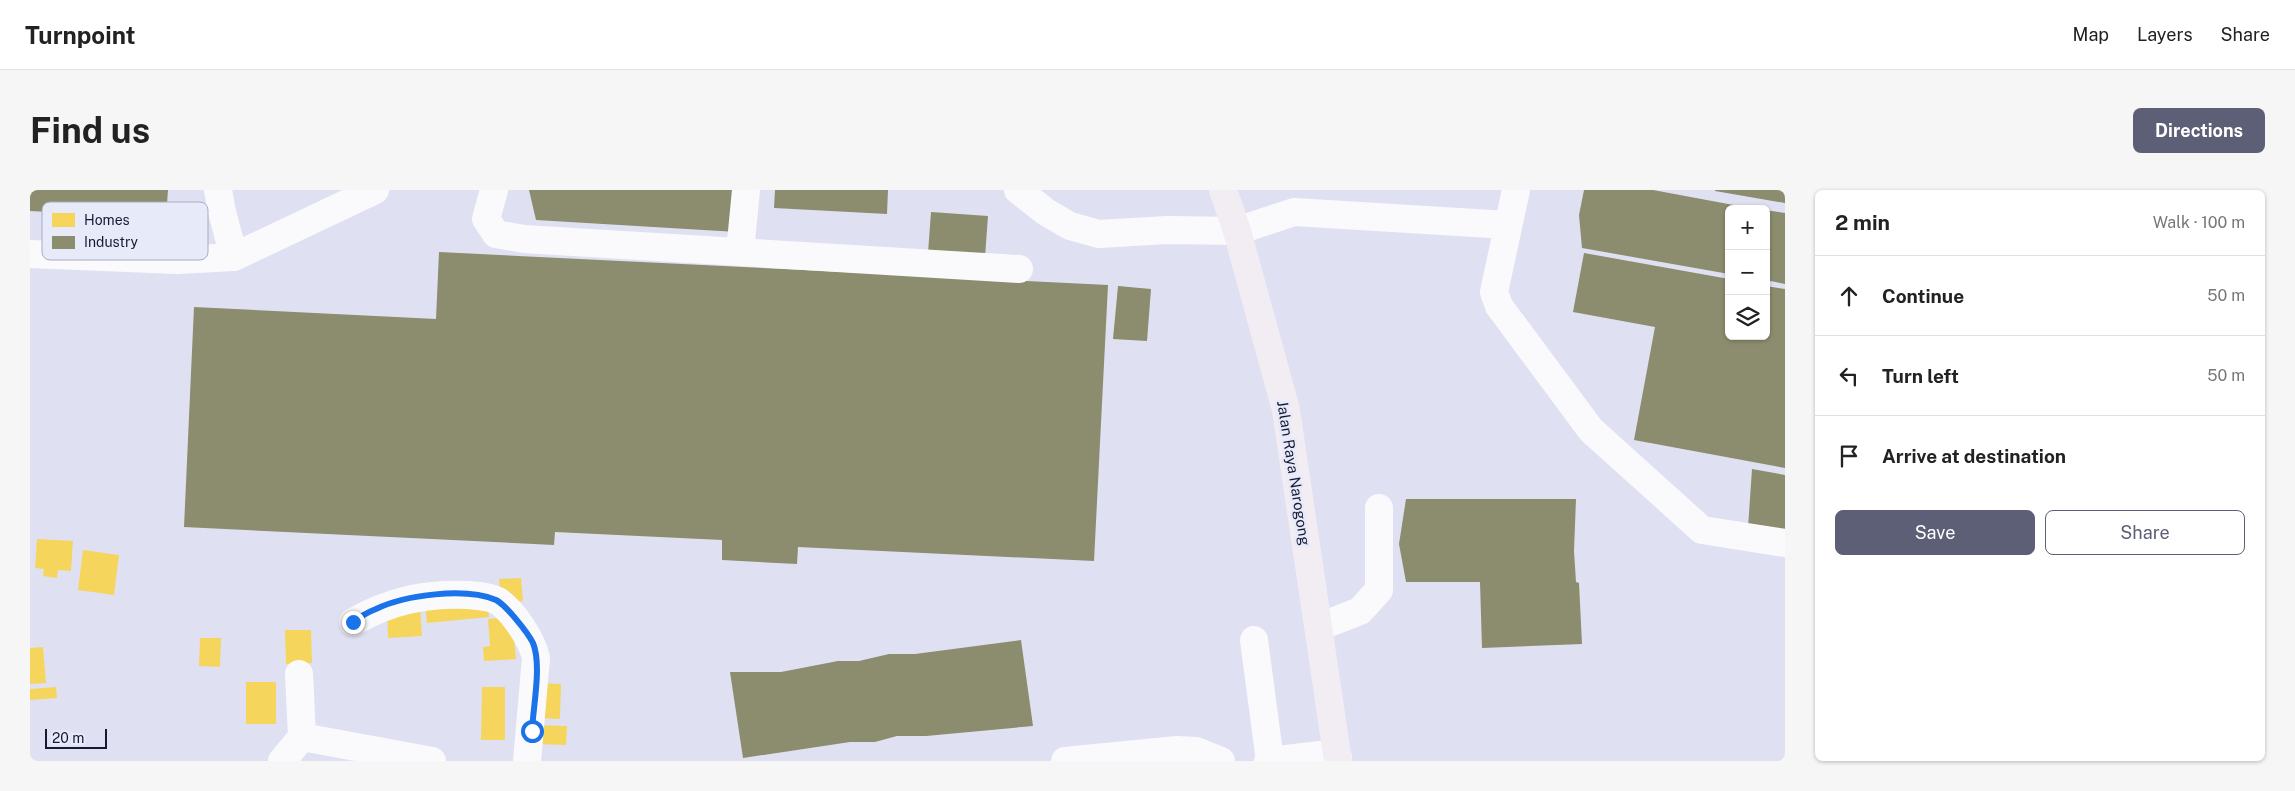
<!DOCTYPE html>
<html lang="en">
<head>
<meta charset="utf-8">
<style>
  body { margin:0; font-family:"Public Sans",sans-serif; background:#f6f6f6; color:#222 }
  .controls { position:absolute; right:15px; top:15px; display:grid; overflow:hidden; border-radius:8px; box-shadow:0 1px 4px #0004 }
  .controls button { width:45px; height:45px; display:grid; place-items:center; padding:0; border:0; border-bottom:1px solid #e0e0e0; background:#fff; color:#222; font:25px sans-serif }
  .scale { position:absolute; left:15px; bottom:12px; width:62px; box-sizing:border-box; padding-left:5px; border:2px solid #171934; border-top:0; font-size:14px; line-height:18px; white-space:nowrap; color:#171934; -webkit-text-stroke:4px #e7eaf9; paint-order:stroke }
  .stop { position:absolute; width:15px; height:15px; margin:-11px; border:4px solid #1a73e8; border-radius:50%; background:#fff }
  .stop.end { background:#1a73e8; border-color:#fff; box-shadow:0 1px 5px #0008 }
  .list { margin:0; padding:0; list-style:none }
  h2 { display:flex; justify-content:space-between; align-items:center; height:65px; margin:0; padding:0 20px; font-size:21px }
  h2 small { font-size:16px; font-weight:400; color:#767676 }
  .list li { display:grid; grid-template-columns:32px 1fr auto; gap:15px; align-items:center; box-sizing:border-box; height:80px; padding:0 20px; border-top:1px solid #e0e0e0 }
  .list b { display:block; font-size:19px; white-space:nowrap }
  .list em { font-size:16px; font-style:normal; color:#767676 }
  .actions { display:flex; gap:10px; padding:15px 20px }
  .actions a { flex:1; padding:11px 0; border:1px solid #5d5f76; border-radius:8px; text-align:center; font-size:18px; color:#5d5f76 }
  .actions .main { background:#5d5f76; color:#fff }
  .icon { flex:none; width:28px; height:28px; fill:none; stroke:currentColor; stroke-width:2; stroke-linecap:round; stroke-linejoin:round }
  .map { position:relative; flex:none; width:1755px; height:571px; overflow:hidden; border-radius:8px }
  header { display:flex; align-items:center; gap:30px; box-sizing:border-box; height:70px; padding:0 25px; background:#fff; border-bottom:1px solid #e0e0e0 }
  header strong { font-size:24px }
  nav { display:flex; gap:28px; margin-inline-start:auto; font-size:18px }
  .intro { display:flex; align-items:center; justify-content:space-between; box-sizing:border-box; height:120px; padding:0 30px }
  h1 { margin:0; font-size:35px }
  .button { padding:12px 22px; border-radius:8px; background:#5d5f76; color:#fff; font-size:18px; font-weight:700 }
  main { display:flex; gap:30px; padding:0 30px }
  aside { flex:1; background:#fff; border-radius:8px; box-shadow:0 1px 4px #0004 }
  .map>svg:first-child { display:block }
  .homes { fill:#f6d55c }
  .industry { fill:#8c8c6e }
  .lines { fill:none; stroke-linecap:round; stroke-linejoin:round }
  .minor { stroke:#fafafd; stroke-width:28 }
  .major { stroke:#f2ecf3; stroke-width:28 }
  .route { stroke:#1a73e8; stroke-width:6 }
  .labels { text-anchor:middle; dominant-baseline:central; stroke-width:5; stroke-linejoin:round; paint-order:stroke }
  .street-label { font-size:15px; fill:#171934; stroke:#e7eaf9 }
  .key { fill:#e7eaf9; stroke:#a9abbe; stroke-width:1 }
  .key-label { font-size:14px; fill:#171934 }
</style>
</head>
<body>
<header>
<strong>Turnpoint</strong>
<nav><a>Map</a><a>Layers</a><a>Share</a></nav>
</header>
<div class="intro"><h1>Find us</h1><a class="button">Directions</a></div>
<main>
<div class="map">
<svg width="1755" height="571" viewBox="0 0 1755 571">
  <rect width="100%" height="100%" fill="#dfe1f2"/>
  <!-- homes -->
  <path class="homes" d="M 7,349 L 43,351 L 41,381 L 28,380 L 27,388 L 13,386 L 14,379 L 5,378 Z
    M 53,360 L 89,365 L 84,405 L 48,400 Z
    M 491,388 L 493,411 L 471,413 L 469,389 Z
    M 457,408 L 459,427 L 397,433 L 395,415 Z
    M 390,417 L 392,446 L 358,448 L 357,419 Z
    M 482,427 L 486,469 L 454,471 L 453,457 L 460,456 L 458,429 Z
    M 255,440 L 281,440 L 282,473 L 256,474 Z
    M 170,448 L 191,448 L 190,477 L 169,476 Z
    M 13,457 L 16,493 L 0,494 L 0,458 Z
    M 216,492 L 246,492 L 246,534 L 216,534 Z
    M 509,493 L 531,494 L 530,529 L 507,528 Z
    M 26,497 L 27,508 L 0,510 L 0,499 Z
    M 452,497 L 475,497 L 475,550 L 451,550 Z
    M 505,535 L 537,536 L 536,555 L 504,554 Z"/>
  <!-- industry -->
  <path class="industry" d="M 0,0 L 138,0 L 136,28 L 0,21 Z
    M 499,0 L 703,0 L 702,5 L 707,42 L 506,30 Z
    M 745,0 L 858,0 L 857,24 L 744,18 Z
    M 1554,0 L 1623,0 L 1725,19 L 1699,19 L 1699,84 L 1552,58 L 1549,25 Z
    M 1685,0 L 1755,0 L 1755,13 L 1685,1 Z
    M 1736,20 L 1755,23 L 1755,94 L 1736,90 Z
    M 901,22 L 958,26 L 955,67 L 898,63 Z
    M 409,62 L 1078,95 L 1064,371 L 768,357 L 767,374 L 692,370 L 692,350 L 525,342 L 524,355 L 154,337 L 164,117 L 406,129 Z
    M 1554,63 L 1699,89 L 1699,146 L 1736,146 L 1736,96 L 1755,99 L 1755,278 L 1604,250 L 1625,137 L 1543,122 Z
    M 1088,96 L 1121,99 L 1117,151 L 1083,149 Z
    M 1722,279 L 1755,285 L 1755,343 L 1718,338 Z
    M 1376,309 L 1546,309 L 1544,361 L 1546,392 L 1549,393 L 1552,454 L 1452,458 L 1450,392 L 1376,392 L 1369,354 Z
    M 991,450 L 1003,536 L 896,546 L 867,546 L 845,552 L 820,552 L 713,568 L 700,482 L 751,482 L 808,471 L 829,471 L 859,464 L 885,464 Z"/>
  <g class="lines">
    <!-- minor -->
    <path class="minor" d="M 188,0 L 192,22 L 204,67
      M 464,0 L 456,29 L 466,44 L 494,49 L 989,79
      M 988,0 L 1016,22 L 1040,36 L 1069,44 L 1137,40 L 1207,41 L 1264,22 L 1478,35
      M 1486,0 L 1464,102 L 1469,116 L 1561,240 L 1672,340 L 1755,353
      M 710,62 L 716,0
      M 0,64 L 147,70 L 204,67 L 345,0
      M 323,432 C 360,411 395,403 438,405 C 447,406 459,406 468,411 C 484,422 502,450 506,468 L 497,571
      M 1289,437 L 1330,421 L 1349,400 L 1349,318
      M 1224,450 L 1240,571
      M 269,484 L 272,547
      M 252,571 L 272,547 L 402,571
      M 1035,571 L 1147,560 L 1166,561 L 1191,571
      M 1238,571 L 1290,565 L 1308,567"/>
    <!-- major -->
    <path class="major" d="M 1193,0 L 1207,41 L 1256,220 L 1308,571"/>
  </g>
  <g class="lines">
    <!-- route -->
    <path class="route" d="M 323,432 C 330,427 338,422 346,419 C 375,405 435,397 466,410 C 476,415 498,443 503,453 C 512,475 503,517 502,541"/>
  </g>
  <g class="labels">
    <!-- street labels -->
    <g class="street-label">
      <text transform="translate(1264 283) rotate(81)">Jalan Raya Narogong</text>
    </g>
  </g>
  <!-- legend -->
  <rect x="12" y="12" width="166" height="58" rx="8" class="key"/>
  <rect x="22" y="23" width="23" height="14" fill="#f6d55c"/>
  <rect x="22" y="46" width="23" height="13" fill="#8c8c6e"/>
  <g class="key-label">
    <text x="54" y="35">Homes</text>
    <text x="54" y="57">Industry</text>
  </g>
</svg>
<div class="controls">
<button>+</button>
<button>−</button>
<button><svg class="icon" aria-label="layers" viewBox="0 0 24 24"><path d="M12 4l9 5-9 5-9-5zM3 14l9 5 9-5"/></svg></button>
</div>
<div class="scale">20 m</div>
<div class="stop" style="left:502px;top:541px"></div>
<div class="stop end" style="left:323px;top:432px"></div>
</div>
<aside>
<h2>2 min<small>Walk · 100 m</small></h2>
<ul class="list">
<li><svg class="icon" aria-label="ahead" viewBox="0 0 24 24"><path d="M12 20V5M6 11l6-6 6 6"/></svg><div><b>Continue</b></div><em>50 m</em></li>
<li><svg class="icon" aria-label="left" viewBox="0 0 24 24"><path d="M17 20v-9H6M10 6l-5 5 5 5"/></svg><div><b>Turn left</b></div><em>50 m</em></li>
<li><svg class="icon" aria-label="arrive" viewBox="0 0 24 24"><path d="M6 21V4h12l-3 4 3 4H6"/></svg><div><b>Arrive at destination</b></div></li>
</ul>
<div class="actions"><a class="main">Save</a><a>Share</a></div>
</aside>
</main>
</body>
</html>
